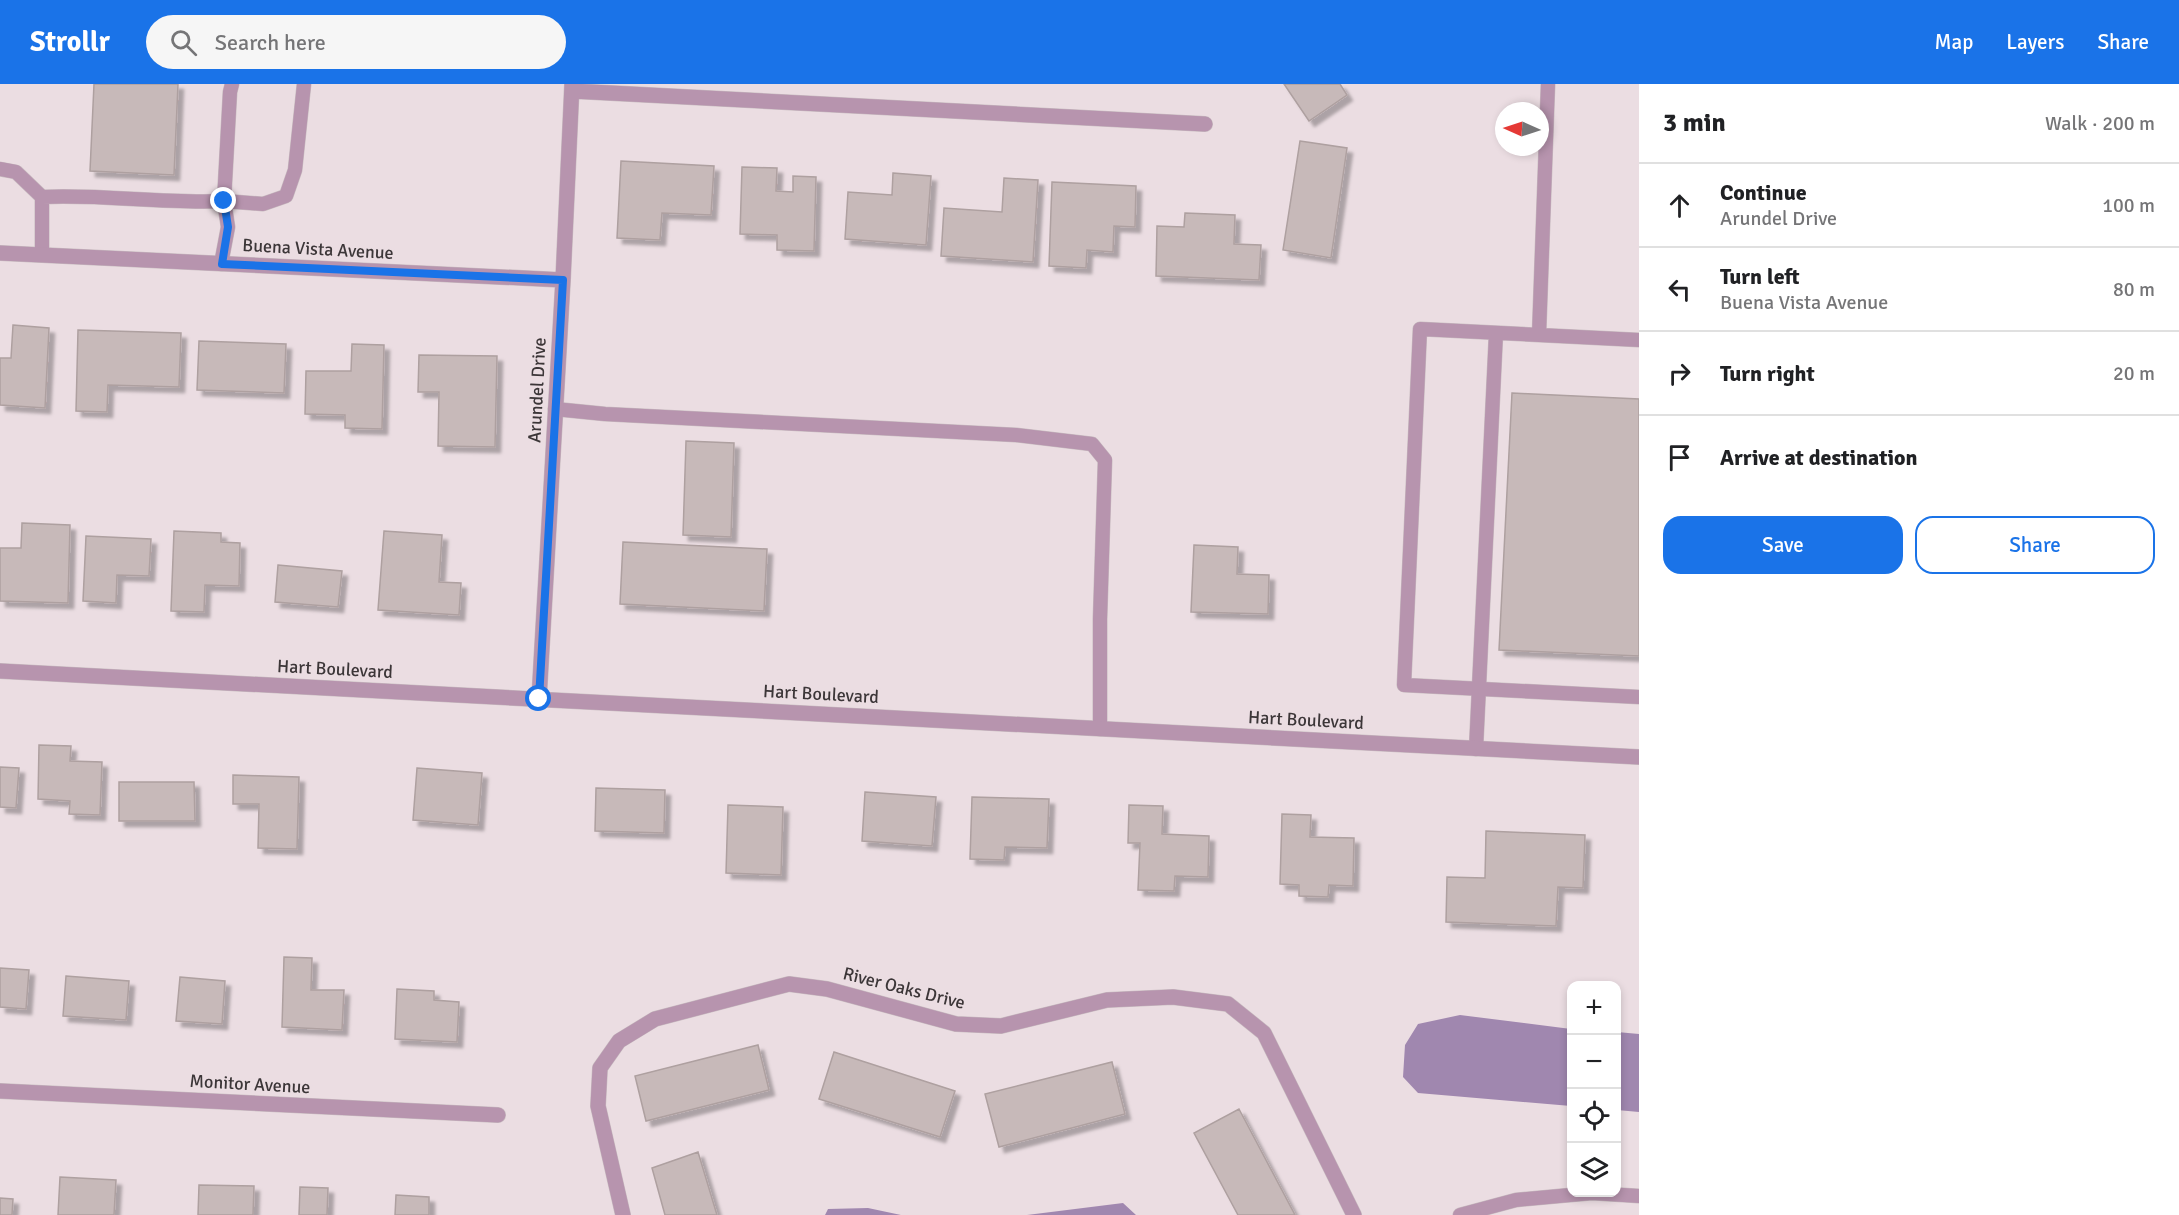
<!DOCTYPE html>
<html lang="en">
<head>
<meta charset="utf-8">
<style>
  body { margin:0; font-family:Signika,sans-serif; background:#f6f6f6; color:#202124 }
  .controls { position:absolute; right:18px; bottom:18px; display:grid; overflow:hidden; border-radius:12px; box-shadow:0 3px 9px #0003 }
  .controls button { width:54px; height:54px; display:grid; place-items:center; padding:0; border:0; border-bottom:2px solid #e0e0e0; background:#fff; color:#202124; font:30px sans-serif }
  .compass { position:absolute; left:1495px; top:18px; width:54px; height:54px; border-radius:50%; background:#fff; box-shadow:0 3px 9px #0003; rotate:273deg }
  .stop { position:absolute; width:18px; height:18px; margin:-14px; border:4px solid #1a73e8; border-radius:50%; background:#fff }
  .stop.end { background:#1a73e8; border-color:#fff; box-shadow:0 2px 6px #0008 }
  .list { margin:0; padding:0; list-style:none }
  h2 { display:flex; justify-content:space-between; align-items:center; height:78px; margin:0; padding:0 24px; font-size:26px }
  h2 small { font-size:20px; font-weight:400; color:#757577 }
  .list li { display:grid; grid-template-columns:39px 1fr auto; gap:18px; align-items:center; box-sizing:border-box; height:84px; padding:0 24px; border-top:2px solid #e0e0e0 }
  .list b { display:block; font-size:22px; white-space:nowrap }
  .list p { margin:0; font-size:20px; white-space:nowrap; color:#757577 }
  .list em { font-size:20px; font-style:normal; color:#757577 }
  .actions { display:flex; gap:12px; padding:18px 24px }
  .actions a { flex:1; padding:14px 0; border:2px solid #1a73e8; border-radius:18px; text-align:center; font-size:21px; color:#1a73e8 }
  .actions .main { background:#1a73e8; color:#fff }
  .icon { flex:none; width:33px; height:33px; fill:none; stroke:currentColor; stroke-width:2; stroke-linecap:round; stroke-linejoin:round }
  .map { position:relative; flex:none; width:1639px; height:1131px; overflow:hidden }
  header { display:flex; align-items:center; gap:36px; box-sizing:border-box; height:84px; padding:0 30px; background:#1a73e8; color:#fff }
  header strong { font-size:28px }
  nav { display:flex; gap:33px; margin-inline-start:auto; font-size:21px }
  .search { width:420px; height:54px; background:#f6f6f6; display:flex; align-items:center; gap:15px; box-sizing:border-box; padding:0 21px; border-radius:33px; color:#757577; font-size:22px }
  main { display:flex }
  aside { flex:1; background:#fff }
  .map>svg:first-child { display:block }
  .water { fill:#a087af }
  .building { fill:#c7b9b9; stroke:#aea0a0; stroke-width:1.5; filter:url(#shadow) }
  .lines { fill:none; stroke-linecap:round; stroke-linejoin:round }
  .lane-casing { stroke:#c8bcc0; stroke-width:15 }
  .street-casing { stroke:#c8bcc0; stroke-width:16 }
  .lane { stroke:#b794ae; stroke-width:14 }
  .street { stroke:#b794ae; stroke-width:15 }
  .route { stroke:#1a73e8; stroke-width:8 }
  .labels { text-anchor:middle; dominant-baseline:central; stroke-width:6; stroke-linejoin:round; paint-order:stroke }
  .street-label { font-size:18px; fill:#3c3638; stroke:#ebdde2 }
</style>
</head>
<body>
<header>
<strong>Strollr</strong>
<div class="search"><svg class="icon" aria-label="search" viewBox="0 0 24 24"><circle cx="10" cy="10" r="6"/><path d="M15 15l6 6"/></svg>Search here</div>
<nav><a>Map</a><a>Layers</a><a>Share</a></nav>
</header>
<main>
<div class="map">
<svg width="1639" height="1131" viewBox="0 0 1639 1131">
  <defs>
    <filter id="shadow"><feDropShadow dx="5.5" dy="5.5" stdDeviation="1.5" flood-color="#0004"/></filter>
  </defs>
  <rect width="100%" height="100%" fill="#ebdde2"/>
  <!-- water -->
  <path class="water" d="M 1460,931 L 1571,945 L 1571,1022 L 1418,1009 L 1403,993 L 1405,961 L 1418,940 Z
    M 1617,948 L 1639,950 L 1639,1028 L 1617,1026 Z
    M 1123,1119 L 1136,1131 L 1027,1131 Z
    M 868,1124 L 901,1131 L 825,1131 L 828,1125 Z"/>
  <!-- building -->
  <path class="building" d="M 94,0 L 178,0 L 174,91 L 90,87 Z
    M 1284,0 L 1340,0 L 1347,11 L 1309,37 Z
    M 1300,57 L 1347,64 L 1331,174 L 1283,166 Z
    M 621,77 L 714,82 L 711,131 L 662,129 L 660,156 L 617,154 Z
    M 742,83 L 777,84 L 776,107 L 793,108 L 793,92 L 816,93 L 814,167 L 777,166 L 777,151 L 740,150 Z
    M 893,89 L 931,92 L 926,161 L 845,155 L 848,108 L 892,111 Z
    M 1004,94 L 1038,96 L 1033,178 L 941,172 L 944,124 L 1002,128 Z
    M 1052,98 L 1136,102 L 1135,143 L 1114,142 L 1113,168 L 1087,166 L 1086,184 L 1049,182 Z
    M 1185,129 L 1235,131 L 1234,160 L 1261,161 L 1259,196 L 1156,192 L 1157,142 L 1184,143 Z
    M 13,241 L 49,244 L 45,324 L 0,321 L 0,274 L 11,274 Z
    M 78,246 L 181,249 L 179,303 L 108,301 L 107,328 L 76,327 Z
    M 199,257 L 286,260 L 284,309 L 197,306 Z
    M 352,260 L 384,261 L 382,345 L 345,344 L 345,331 L 305,330 L 306,287 L 351,287 Z
    M 419,271 L 497,272 L 495,363 L 438,362 L 439,308 L 418,308 Z
    M 1512,309 L 1639,315 L 1639,572 L 1499,566 Z
    M 686,357 L 734,359 L 731,453 L 683,451 Z
    M 22,439 L 70,441 L 68,519 L 0,517 L 0,464 L 21,464 Z
    M 174,447 L 221,449 L 221,458 L 240,459 L 239,502 L 205,501 L 204,528 L 171,527 Z
    M 384,447 L 442,451 L 439,498 L 461,499 L 459,531 L 378,526 Z
    M 86,452 L 151,455 L 149,492 L 117,491 L 116,519 L 83,517 Z
    M 623,458 L 767,465 L 764,527 L 620,520 Z
    M 1194,461 L 1238,463 L 1237,490 L 1269,491 L 1268,530 L 1191,528 Z
    M 278,481 L 342,487 L 338,523 L 275,518 Z
    M 39,661 L 71,662 L 70,677 L 102,678 L 100,731 L 69,730 L 70,717 L 38,715 Z
    M 0,683 L 19,684 L 16,724 L 0,723 Z
    M 417,684 L 482,689 L 478,741 L 413,736 Z
    M 233,691 L 299,693 L 297,765 L 258,764 L 259,720 L 233,720 Z
    M 119,698 L 194,698 L 195,737 L 119,737 Z
    M 596,704 L 665,706 L 664,749 L 595,747 Z
    M 865,708 L 936,713 L 932,762 L 862,757 Z
    M 972,713 L 1049,715 L 1047,764 L 1005,763 L 1004,776 L 970,775 Z
    M 728,721 L 783,723 L 781,791 L 726,789 Z
    M 1129,721 L 1163,722 L 1162,750 L 1209,752 L 1208,793 L 1175,792 L 1174,807 L 1138,806 L 1140,759 L 1128,759 Z
    M 1282,730 L 1311,731 L 1310,753 L 1354,754 L 1353,802 L 1329,801 L 1328,813 L 1299,812 L 1299,801 L 1280,800 Z
    M 1486,747 L 1585,751 L 1583,804 L 1558,803 L 1556,842 L 1446,838 L 1447,793 L 1485,794 Z
    M 284,873 L 312,874 L 311,906 L 344,906 L 342,946 L 282,943 Z
    M 0,884 L 29,886 L 26,925 L 0,923 Z
    M 66,892 L 129,897 L 126,936 L 63,932 Z
    M 180,893 L 225,897 L 222,940 L 176,937 Z
    M 397,905 L 434,907 L 434,916 L 459,918 L 457,958 L 395,955 Z
    M 758,961 L 769,1006 L 646,1037 L 635,992 Z
    M 834,968 L 955,1007 L 940,1053 L 819,1015 Z
    M 1112,978 L 1125,1030 L 999,1063 L 985,1010 Z
    M 1239,1025 L 1295,1131 L 1238,1131 L 1194,1049 Z
    M 698,1068 L 717,1131 L 665,1131 L 652,1084 Z
    M 60,1093 L 116,1096 L 114,1131 L 58,1131 Z
    M 199,1101 L 254,1102 L 253,1131 L 198,1131 Z
    M 300,1103 L 328,1104 L 327,1131 L 299,1131 Z
    M 396,1111 L 429,1113 L 429,1131 L 395,1131 Z
    M 0,1114 L 13,1115 L 12,1131 L 0,1131 Z"/>
  <g class="lines">
    <!-- lane casing -->
    <g class="lane-casing">
      <path id="lane" d="M 0,85 L 16,88 L 42,113 L 42,171
        M 42,113 C 103,110 164,120 224,117 L 230,8 L 232,0
        M 221,180 L 228,143 L 224,117 L 263,120 L 286,112 L 295,86 L 304,0
        M 1539,251 L 1548,0
        M 1639,256 L 1420,245 L 1404,601 L 1639,613
        M 555,325 L 605,330 L 1016,351 L 1092,360 L 1105,376 L 1100,535 L 1100,645
        M 1476,665 L 1496,249
        M 1460,1131 L 1516,1116 L 1592,1109 L 1639,1112"/>
    </g>
    <!-- street casing -->
    <g class="street-casing">
      <path id="street" d="M 572,7 L 1205,40
        M 0,169 L 563,196
        M 0,587 L 1639,673
        M 539,615 L 563,196 L 572,0
        M 0,1007 L 498,1031
        M 623,1131 L 598,1022 L 600,984 L 619,957 L 655,935 L 789,900 L 827,905 L 956,940 L 1001,942 L 1107,916 L 1173,913 L 1228,920 L 1264,949 L 1354,1131"/>
    </g>
    <!-- lane -->
    <use href="#lane" class="lane"/>
    <!-- street -->
    <use href="#street" class="street"/>
  </g>
  <g class="lines">
    <!-- route -->
    <path class="route" d="M 224,117 L 228,143 L 222,180 L 563,196 L 539,615"/>
  </g>
  <g class="labels">
    <!-- street labels -->
    <g class="street-label">
      <text transform="translate(318 165) rotate(3)">Buena Vista Avenue</text>
      <text transform="translate(537 306) rotate(-87)">Arundel Drive</text>
      <text transform="translate(335 585) rotate(3)">Hart Boulevard</text>
      <text transform="translate(821 610) rotate(3)">Hart Boulevard</text>
      <text transform="translate(1306 636) rotate(3)">Hart Boulevard</text>
      <text transform="translate(904 904) rotate(14)">River Oaks Drive</text>
      <text transform="translate(250 1000) rotate(3)">Monitor Avenue</text>
    </g>
  </g>
</svg>
<div class="controls">
<button>+</button>
<button>−</button>
<button><svg class="icon" aria-label="locate" viewBox="0 0 24 24"><circle cx="12" cy="12" r="6"/><path d="M12 2v4M12 18v4M2 12h4M18 12h4"/></svg></button>
<button><svg class="icon" aria-label="layers" viewBox="0 0 24 24"><path d="M12 4l9 5-9 5-9-5zM3 14l9 5 9-5"/></svg></button>
</div>
<svg class="compass" viewBox="-18 -18 36 36"><path d="M0-13l5 13h-10z" fill="#e53935"/><path d="M0 13l5-13h-10z" fill="#757577"/></svg>
<div class="stop" style="left:539px;top:615px"></div>
<div class="stop end" style="left:224px;top:117px"></div>
</div>
<aside>
<h2>3 min<small>Walk · 200 m</small></h2>
<ul class="list">
<li><svg class="icon" aria-label="ahead" viewBox="0 0 24 24"><path d="M12 20V5M6 11l6-6 6 6"/></svg><div><b>Continue</b><p>Arundel Drive</p></div><em>100 m</em></li>
<li><svg class="icon" aria-label="left" viewBox="0 0 24 24"><path d="M17 20v-9H6M10 6l-5 5 5 5"/></svg><div><b>Turn left</b><p>Buena Vista Avenue</p></div><em>80 m</em></li>
<li><svg class="icon" aria-label="right" viewBox="0 0 24 24"><path d="M7 20v-9h11M14 6l5 5-5 5"/></svg><div><b>Turn right</b></div><em>20 m</em></li>
<li><svg class="icon" aria-label="arrive" viewBox="0 0 24 24"><path d="M6 21V4h12l-3 4 3 4H6"/></svg><div><b>Arrive at destination</b></div></li>
</ul>
<div class="actions"><a class="main">Save</a><a>Share</a></div>
</aside>
</main>
</body>
</html>
